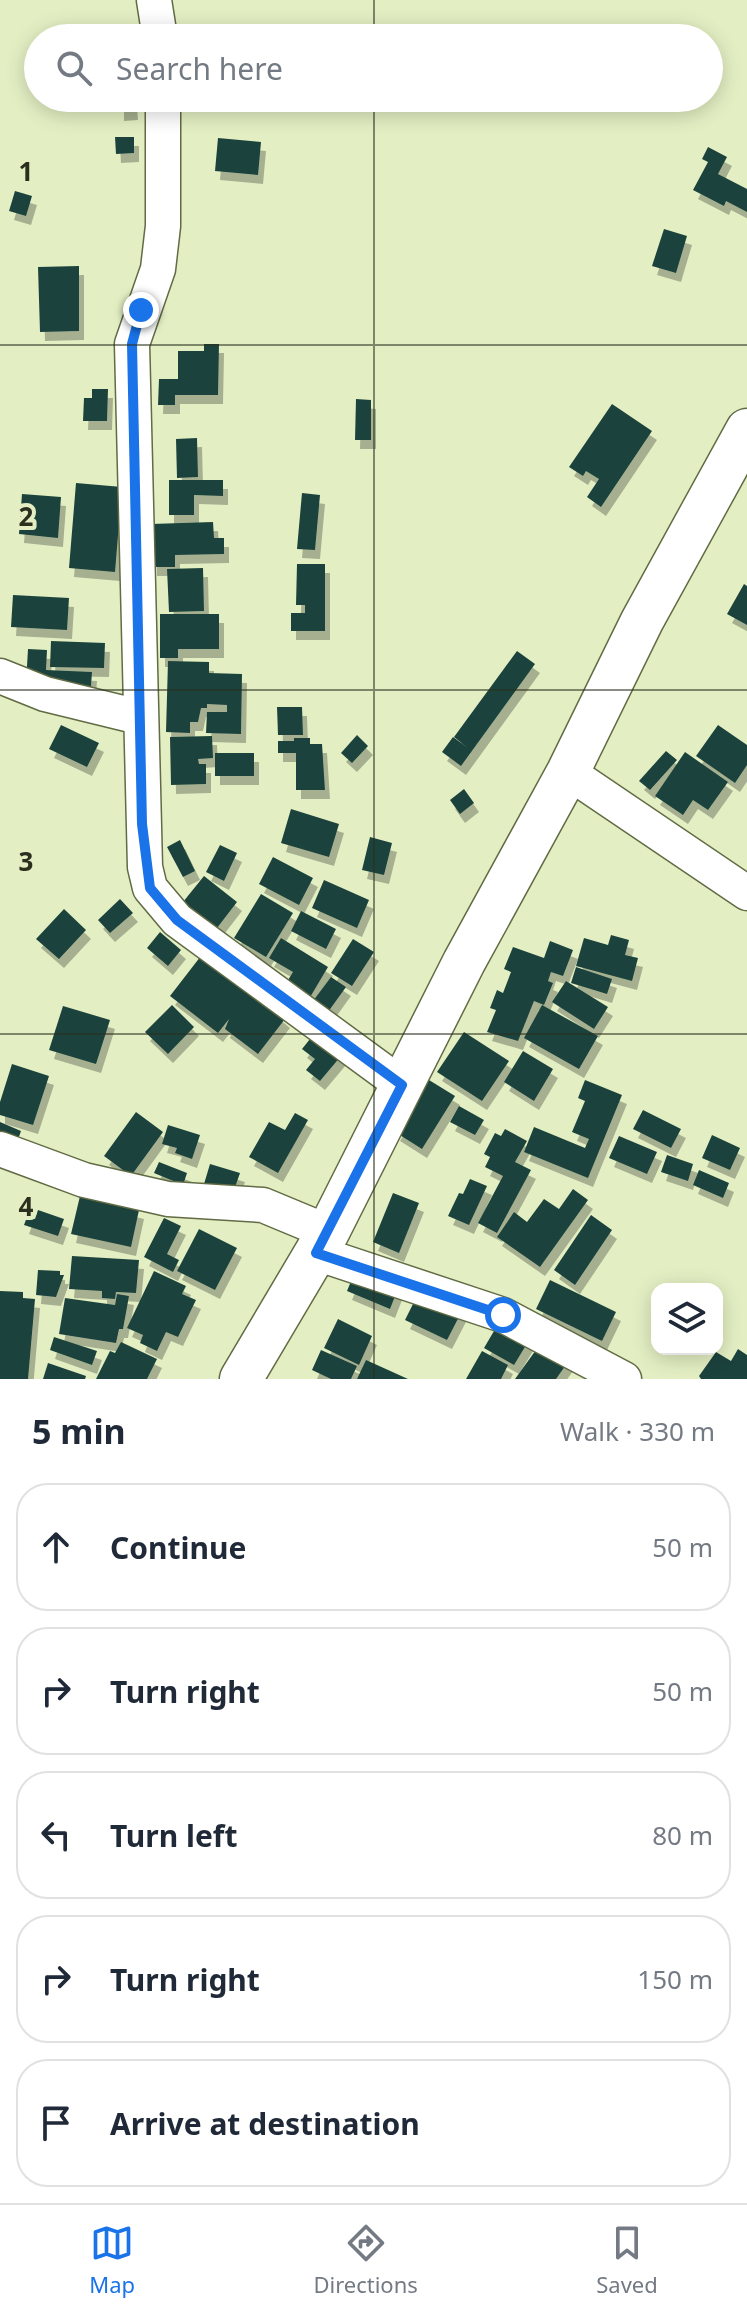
<!DOCTYPE html>
<html lang="en">
<head>
<meta charset="utf-8">
<style>
  body { margin:0; font-family:"Noto Sans",sans-serif; background:#f6f6f7; color:#1f2937 }
  .controls { position:absolute; right:24px; bottom:24px; display:grid; overflow:hidden; border-radius:16px; box-shadow:0 4px 20px #0003 }
  .controls button { width:72px; height:72px; display:grid; place-items:center; padding:0; border:0; border-bottom:2px solid #e0e1e3; background:#fff; color:#1f2937; font:40px sans-serif }
  .stop { position:absolute; width:24px; height:24px; margin:-18px; border:6px solid #1a73e8; border-radius:50%; background:#fff }
  .stop.end { background:#1a73e8; border-color:#fff; box-shadow:0 2px 8px #0008 }
  .list { margin:0; padding:0; list-style:none }
  h2 { display:flex; justify-content:space-between; align-items:center; height:104px; margin:0; padding:0 32px; font-size:34px }
  h2 small { font-size:26px; font-weight:400; color:#747a83 }
  .list li { display:grid; grid-template-columns:52px 1fr auto; gap:24px; align-items:center; box-sizing:border-box; height:128px; margin:0 16px 16px; padding:0 16px; border:2px solid #e0e1e3; border-radius:32px }
  .list b { display:block; font-size:30px; white-space:nowrap }
  .list em { font-size:26px; font-style:normal; color:#747a83 }
  .icon { flex:none; width:44px; height:44px; fill:none; stroke:currentColor; stroke-width:2; stroke-linecap:round; stroke-linejoin:round }
  .map { position:relative; flex:none; width:747px; height:1379px; overflow:hidden }
  .search { position:absolute; background:#fff; box-shadow:0 4px 20px #0003; left:24px; right:24px; top:24px; height:88px; display:flex; align-items:center; gap:20px; box-sizing:border-box; padding:0 28px; border-radius:44px; color:#747a83; font-size:30px }
  .sheet { height:824px; background:#fff }
  nav { display:flex; justify-content:space-around; align-items:center; box-sizing:border-box; height:112px; border-top:2px solid #e0e1e3; background:#fff; font-size:22px; color:#747a83 }
  nav a { display:grid; justify-items:center; gap:4px }
  nav .on { color:#1a73e8 }
  .map>svg:first-child { display:block }
  .building { fill:#1d433c; filter:url(#shadow) }
  .lines { fill:none; stroke-linecap:round; stroke-linejoin:round }
  .minor-casing { stroke:#616b44; stroke-width:37 }
  .major-casing { stroke:#616b44; stroke-width:45 }
  .minor { stroke:#fff; stroke-width:34 }
  .major { stroke:#fff; stroke-width:42 }
  .route { stroke:#1a73e8; stroke-width:10 }
  .grid { fill:none; stroke:#2a2f1e; stroke-width:2; stroke-opacity:0.55 }
  .grid-label { font-size:26px; text-anchor:middle; font-weight:bold; fill:#2a2f1e; stroke:#e3efc3; stroke-width:8; stroke-linejoin:round; paint-order:stroke }
</style>
</head>
<body>
<div class="map">
<svg width="747" height="1379" viewBox="0 0 747 1379">
  <defs>
    <filter id="shadow"><feDropShadow dx="5" dy="9" stdDeviation="0" flood-color="#0004"/></filter>
  </defs>
  <rect width="100%" height="100%" fill="#e3efc3"/>
  <!-- building -->
  <path class="building" d="M 119,98 L 132,98 L 133,111 L 119,112 Z
    M 115,137 L 134,137 L 134,153 L 116,154 Z
    M 218,138 L 261,142 L 258,175 L 215,171 Z
    M 708,147 L 727,157 L 718,174 L 747,189 L 747,212 L 726,201 L 724,206 L 693,190 L 708,162 L 702,159 Z
    M 15,191 L 32,196 L 26,216 L 9,211 Z
    M 664,229 L 687,236 L 676,273 L 652,266 Z
    M 79,266 L 79,331 L 40,332 L 38,267 Z
    M 204,344 L 219,344 L 218,395 L 175,395 L 175,405 L 158,405 L 159,379 L 178,379 L 178,351 L 204,351 Z
    M 92,389 L 108,389 L 107,421 L 83,421 L 84,398 L 92,398 Z
    M 356,399 L 371,400 L 371,440 L 355,440 Z
    M 612,404 L 652,431 L 601,507 L 587,497 L 599,479 L 586,471 L 583,476 L 569,467 Z
    M 197,438 L 198,477 L 177,478 L 176,439 Z
    M 169,480 L 223,480 L 223,496 L 194,495 L 194,515 L 169,515 Z
    M 76,483 L 122,487 L 115,572 L 69,568 Z
    M 302,493 L 320,495 L 315,550 L 297,549 Z
    M 22,494 L 61,497 L 58,538 L 19,534 Z
    M 213,522 L 214,538 L 224,538 L 224,554 L 175,555 L 175,567 L 152,567 L 151,524 Z
    M 297,564 L 325,564 L 325,631 L 291,631 L 291,613 L 305,613 L 305,605 L 296,605 Z
    M 203,568 L 204,611 L 169,612 L 167,569 Z
    M 744,584 L 747,586 L 747,625 L 727,614 Z
    M 13,595 L 69,598 L 67,630 L 11,627 Z
    M 160,614 L 219,614 L 219,649 L 178,649 L 178,658 L 160,658 Z
    M 51,641 L 105,643 L 104,668 L 50,667 Z
    M 28,649 L 47,650 L 46,670 L 92,672 L 91,686 L 26,683 Z
    M 517,651 L 535,664 L 461,766 L 442,752 L 453,737 L 468,748 L 454,737 Z
    M 168,661 L 209,662 L 209,673 L 242,674 L 241,734 L 206,733 L 207,712 L 227,712 L 227,705 L 207,704 L 207,708 L 201,708 L 198,722 L 190,722 L 190,733 L 166,732 Z
    M 277,707 L 302,707 L 303,735 L 278,735 Z
    M 61,725 L 99,743 L 87,767 L 49,749 Z
    M 718,725 L 747,745 L 747,765 L 735,783 L 696,756 Z
    M 357,735 L 368,746 L 352,763 L 341,753 Z
    M 212,736 L 213,758 L 198,759 L 199,764 L 206,764 L 206,784 L 171,785 L 170,737 Z
    M 294,738 L 310,738 L 310,744 L 322,744 L 325,790 L 296,790 L 296,753 L 278,753 L 278,741 L 294,741 Z
    M 666,751 L 677,760 L 650,790 L 639,781 Z
    M 685,752 L 728,782 L 708,810 L 693,800 L 683,815 L 655,796 Z
    M 215,753 L 254,753 L 254,776 L 215,776 Z
    M 464,789 L 474,803 L 460,814 L 450,800 Z
    M 291,809 L 339,824 L 329,857 L 281,843 Z
    M 370,837 L 392,843 L 384,875 L 362,870 Z
    M 180,840 L 195,871 L 183,877 L 167,847 Z
    M 220,845 L 237,853 L 224,881 L 206,872 Z
    M 273,857 L 313,878 L 299,905 L 259,884 Z
    M 204,876 L 237,902 L 217,928 L 183,902 Z
    M 324,880 L 369,900 L 357,928 L 312,908 Z
    M 261,894 L 293,913 L 266,957 L 234,938 Z
    M 120,899 L 133,913 L 110,933 L 98,920 Z
    M 64,909 L 86,930 L 59,959 L 36,939 Z
    M 301,911 L 336,929 L 326,949 L 291,931 Z
    M 160,932 L 181,950 L 168,966 L 147,948 Z
    M 611,935 L 629,940 L 625,955 L 638,958 L 632,981 L 576,966 L 584,938 L 608,945 Z
    M 281,938 L 328,967 L 309,999 L 285,985 L 293,972 L 269,958 Z
    M 353,939 L 374,952 L 352,986 L 331,973 Z
    M 550,941 L 573,950 L 563,976 L 551,972 L 548,981 L 553,983 L 544,1005 L 534,1001 L 518,1041 L 487,1032 L 496,1010 L 490,1008 L 497,990 L 503,993 L 511,972 L 504,969 L 513,947 L 544,958 Z
    M 204,952 L 285,1019 L 258,1054 L 225,1029 L 229,1019 L 218,1033 L 170,996 Z
    M 576,967 L 612,979 L 607,994 L 571,983 Z
    M 331,977 L 346,987 L 328,1012 L 313,1001 Z
    M 566,981 L 608,1007 L 594,1029 L 552,1002 Z
    M 172,1005 L 194,1027 L 168,1054 L 145,1032 Z
    M 542,1005 L 598,1036 L 579,1069 L 524,1038 Z
    M 63,1006 L 110,1020 L 96,1064 L 49,1050 Z
    M 464,1032 L 509,1061 L 482,1101 L 437,1072 Z
    M 314,1034 L 341,1056 L 320,1081 L 306,1070 L 315,1059 L 302,1049 Z
    M 523,1051 L 553,1069 L 534,1101 L 504,1082 Z
    M 12,1064 L 49,1076 L 33,1125 L 0,1115 L 0,1102 Z
    M 429,1080 L 455,1096 L 422,1149 L 395,1132 Z
    M 585,1080 L 622,1095 L 588,1178 L 524,1152 L 534,1127 L 585,1148 L 589,1139 L 572,1132 L 585,1101 L 578,1098 Z
    M 459,1106 L 484,1120 L 475,1135 L 450,1122 Z
    M 643,1110 L 681,1129 L 671,1148 L 633,1129 Z
    M 136,1112 L 163,1132 L 131,1176 L 104,1156 Z
    M 295,1113 L 308,1120 L 278,1173 L 249,1157 L 269,1122 L 285,1130 Z
    M 0,1122 L 21,1131 L 15,1148 L 0,1142 Z
    M 168,1125 L 200,1135 L 192,1159 L 175,1153 L 177,1148 L 162,1144 Z
    M 505,1129 L 527,1141 L 515,1162 L 531,1170 L 497,1233 L 478,1223 L 503,1176 L 485,1167 L 490,1157 L 484,1154 L 495,1133 L 501,1136 Z
    M 712,1135 L 740,1148 L 730,1170 L 702,1158 Z
    M 619,1136 L 657,1152 L 647,1174 L 609,1158 Z
    M 667,1155 L 693,1164 L 688,1181 L 661,1172 Z
    M 159,1162 L 187,1173 L 183,1185 L 154,1173 Z
    M 210,1164 L 240,1173 L 233,1193 L 204,1184 Z
    M 699,1170 L 729,1183 L 723,1198 L 693,1185 Z
    M 470,1179 L 487,1186 L 469,1225 L 448,1216 L 459,1193 L 463,1194 Z
    M 573,1189 L 588,1200 L 540,1267 L 497,1237 L 514,1212 L 527,1222 L 544,1199 L 559,1209 Z
    M 393,1193 L 419,1203 L 399,1253 L 373,1242 Z
    M 80,1196 L 139,1210 L 131,1247 L 71,1234 Z
    M 38,1210 L 64,1219 L 58,1236 L 24,1225 L 27,1217 L 35,1219 Z
    M 591,1215 L 612,1230 L 575,1285 L 554,1270 Z
    M 164,1218 L 181,1226 L 167,1254 L 179,1260 L 173,1272 L 144,1257 Z
    M 199,1229 L 237,1248 L 215,1290 L 177,1271 Z
    M 72,1256 L 139,1260 L 136,1293 L 116,1292 L 115,1299 L 102,1298 L 102,1291 L 69,1289 Z
    M 356,1269 L 399,1286 L 390,1309 L 347,1291 Z
    M 38,1270 L 60,1271 L 60,1275 L 64,1275 L 56,1297 L 36,1295 Z
    M 154,1271 L 186,1286 L 182,1294 L 196,1300 L 178,1337 L 166,1332 L 157,1351 L 140,1343 L 143,1335 L 127,1328 Z
    M 550,1280 L 616,1312 L 602,1341 L 536,1309 Z
    M 420,1290 L 462,1311 L 447,1340 L 405,1320 Z
    M 0,1291 L 23,1292 L 23,1298 L 35,1299 L 28,1379 L 0,1379 Z
    M 117,1294 L 129,1296 L 123,1329 L 119,1329 L 116,1343 L 59,1334 L 65,1298 L 115,1305 Z
    M 338,1319 L 372,1336 L 359,1365 L 324,1348 Z
    M 501,1319 L 531,1337 L 514,1365 L 484,1348 Z
    M 54,1337 L 97,1351 L 92,1365 L 50,1350 Z
    M 121,1342 L 157,1359 L 147,1379 L 96,1379 L 110,1351 L 115,1353 Z
    M 541,1343 L 568,1362 L 556,1379 L 515,1379 Z
    M 738,1349 L 747,1355 L 747,1379 L 701,1379 L 699,1376 L 716,1352 L 731,1361 Z
    M 321,1350 L 357,1366 L 351,1379 L 331,1379 L 312,1370 Z
    M 482,1351 L 508,1365 L 501,1379 L 466,1379 Z
    M 366,1360 L 408,1379 L 357,1379 Z
    M 48,1363 L 86,1376 L 85,1379 L 43,1379 Z"/>
  <g class="lines">
    <!-- minor casing -->
    <g class="minor-casing">
      <path id="minor" d="M 154,0 L 160,38
        M 163,98 L 163,226 L 158,269 L 132,344 L 145,867 L 150,888 L 177,920 L 402,1085
        M 0,676 L 45,694 L 139,717
        M 568,772 L 747,893
        M 0,1149 L 84,1180 L 168,1199 L 263,1205 L 328,1232
        M 316,1253 L 503,1315 L 624,1379"/>
    </g>
    <!-- major casing -->
    <g class="major-casing">
      <path id="major" d="M 241,1379 L 328,1232 L 464,962 L 568,772 L 642,621 L 747,430"/>
    </g>
    <!-- minor -->
    <use href="#minor" class="minor"/>
    <!-- major -->
    <use href="#major" class="major"/>
  </g>
  <g class="lines">
    <!-- route -->
    <path class="route" d="M 141,310 L 132,344 L 142,824 L 150,888 L 177,920 L 402,1085 L 316,1253 L 503,1315"/>
  </g>
  <!-- grid -->
  <path class="grid" d="M 374,0 L 374,38M 374,98 L 374,1379M 0,345 L 747,345M 0,690 L 747,690M 0,1034 L 747,1034"/>
  <g class="grid-label">
    <text x="26" y="181">1</text>
    <text x="26" y="526">2</text>
    <text x="26" y="871">3</text>
    <text x="26" y="1216">4</text>
  </g>
</svg>
<div class="controls">
<button><svg class="icon" aria-label="layers" viewBox="0 0 24 24"><path d="M12 4l9 5-9 5-9-5zM3 14l9 5 9-5"/></svg></button>
</div>
<div class="stop" style="left:503px;top:1315px"></div>
<div class="stop end" style="left:141px;top:310px"></div>
<div class="search"><svg class="icon" aria-label="search" viewBox="0 0 24 24"><circle cx="10" cy="10" r="6"/><path d="M15 15l6 6"/></svg>Search here</div>
</div>
<section class="sheet">
<h2>5 min<small>Walk · 330 m</small></h2>
<ul class="list">
<li><svg class="icon" aria-label="ahead" viewBox="0 0 24 24"><path d="M12 20V5M6 11l6-6 6 6"/></svg><div><b>Continue</b></div><em>50 m</em></li>
<li><svg class="icon" aria-label="right" viewBox="0 0 24 24"><path d="M7 20v-9h11M14 6l5 5-5 5"/></svg><div><b>Turn right</b></div><em>50 m</em></li>
<li><svg class="icon" aria-label="left" viewBox="0 0 24 24"><path d="M17 20v-9H6M10 6l-5 5 5 5"/></svg><div><b>Turn left</b></div><em>80 m</em></li>
<li><svg class="icon" aria-label="right" viewBox="0 0 24 24"><path d="M7 20v-9h11M14 6l5 5-5 5"/></svg><div><b>Turn right</b></div><em>150 m</em></li>
<li><svg class="icon" aria-label="arrive" viewBox="0 0 24 24"><path d="M6 21V4h12l-3 4 3 4H6"/></svg><div><b>Arrive at destination</b></div></li>
</ul>
</section>
<nav>
<a class="on"><svg class="icon" aria-label="map" viewBox="0 0 24 24"><path d="M3 6l6-2 6 2 6-2v14l-6 2-6-2-6 2zM9 4v14M15 6v14"/></svg>Map</a>
<a><svg class="icon" aria-label="directions" viewBox="0 0 24 24"><path d="M12 3l9 9-9 9-9-9zM9 14v-3h6M13 9l2 2-2 2"/></svg>Directions</a>
<a><svg class="icon" aria-label="saved" viewBox="0 0 24 24"><path d="M7 4h10v16l-5-4-5 4z"/></svg>Saved</a>
</nav>
</body>
</html>
